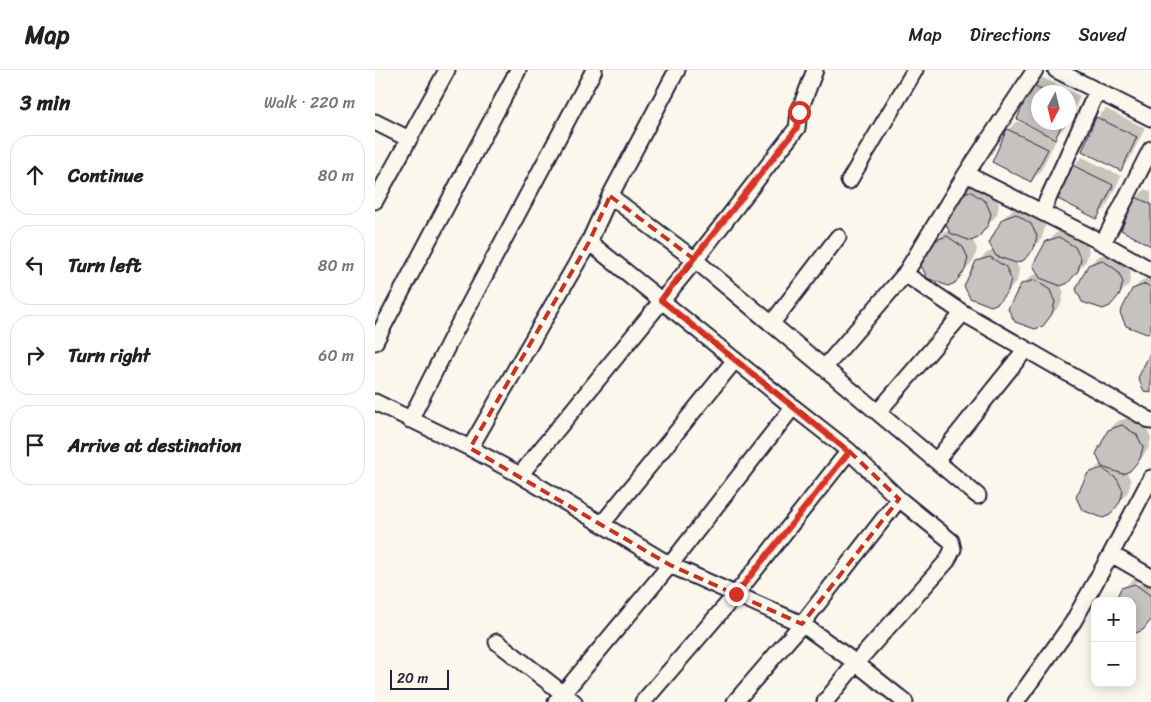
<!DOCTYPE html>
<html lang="en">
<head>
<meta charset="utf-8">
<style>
  body { margin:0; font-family:Sriracha,sans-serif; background:#f6f6f6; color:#202124 }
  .controls { position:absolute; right:15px; bottom:15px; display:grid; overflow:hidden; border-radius:10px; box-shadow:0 2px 12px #0003 }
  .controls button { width:45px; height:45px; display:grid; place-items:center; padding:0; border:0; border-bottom:1px solid #e0e0e0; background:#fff; color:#202124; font:25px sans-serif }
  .compass { position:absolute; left:656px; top:15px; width:45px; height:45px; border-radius:50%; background:#fff; box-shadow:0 2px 12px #0003; rotate:187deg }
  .scale { position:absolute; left:15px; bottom:12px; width:59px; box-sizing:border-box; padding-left:5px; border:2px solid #22223b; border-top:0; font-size:14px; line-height:18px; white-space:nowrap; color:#22223b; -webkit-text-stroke:4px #fbf7ec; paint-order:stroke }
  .stop { position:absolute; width:15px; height:15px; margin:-11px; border:4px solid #d93025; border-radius:50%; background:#fff }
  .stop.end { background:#d93025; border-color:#fff; box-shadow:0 1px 5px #0008 }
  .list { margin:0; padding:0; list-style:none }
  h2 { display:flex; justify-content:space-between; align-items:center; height:65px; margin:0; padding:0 20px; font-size:21px }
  h2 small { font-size:16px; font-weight:400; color:#757577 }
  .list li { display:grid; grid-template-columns:32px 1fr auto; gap:15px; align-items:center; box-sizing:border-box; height:80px; margin:0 10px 10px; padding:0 10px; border:1px solid #e0e0e0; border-radius:20px }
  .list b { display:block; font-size:19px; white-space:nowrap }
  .list em { font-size:16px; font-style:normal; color:#757577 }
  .icon { flex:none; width:28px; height:28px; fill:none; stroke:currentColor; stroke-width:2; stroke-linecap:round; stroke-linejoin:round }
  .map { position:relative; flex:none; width:776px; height:632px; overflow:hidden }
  header { display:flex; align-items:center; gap:30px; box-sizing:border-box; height:70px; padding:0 25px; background:#fff; border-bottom:1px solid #e0e0e0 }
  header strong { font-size:24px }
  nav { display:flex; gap:28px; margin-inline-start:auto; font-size:18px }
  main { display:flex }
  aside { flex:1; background:#fff }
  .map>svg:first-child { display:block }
  .shadow { fill:#0003 }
  .building { fill:#c6c2c0; stroke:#22223b }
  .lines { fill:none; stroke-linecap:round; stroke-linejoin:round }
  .minor-casing { stroke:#22223b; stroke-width:19 }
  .minor { stroke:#fbf7ec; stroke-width:15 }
  .route { stroke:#d93025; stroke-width:6 }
  .marked { fill:none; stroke:#c8321e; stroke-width:4; stroke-dasharray:10 6; stroke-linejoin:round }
</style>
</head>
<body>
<header>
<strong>Map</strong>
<nav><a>Map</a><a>Directions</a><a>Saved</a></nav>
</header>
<main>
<aside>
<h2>3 min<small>Walk · 220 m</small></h2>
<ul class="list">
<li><svg class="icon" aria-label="ahead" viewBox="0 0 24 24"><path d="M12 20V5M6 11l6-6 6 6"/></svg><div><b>Continue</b></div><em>80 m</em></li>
<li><svg class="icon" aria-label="left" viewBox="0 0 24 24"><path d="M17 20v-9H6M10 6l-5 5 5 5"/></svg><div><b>Turn left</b></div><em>80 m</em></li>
<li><svg class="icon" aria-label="right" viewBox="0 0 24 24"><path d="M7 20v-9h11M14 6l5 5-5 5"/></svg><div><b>Turn right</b></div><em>60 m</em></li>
<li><svg class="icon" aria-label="arrive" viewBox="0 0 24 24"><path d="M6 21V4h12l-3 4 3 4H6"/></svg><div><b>Arrive at destination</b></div></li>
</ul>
</aside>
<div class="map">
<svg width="776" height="632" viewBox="0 0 776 632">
  <rect width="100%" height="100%" fill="#fbf7ec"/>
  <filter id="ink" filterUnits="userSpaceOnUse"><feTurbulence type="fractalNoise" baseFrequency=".02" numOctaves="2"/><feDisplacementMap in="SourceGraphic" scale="10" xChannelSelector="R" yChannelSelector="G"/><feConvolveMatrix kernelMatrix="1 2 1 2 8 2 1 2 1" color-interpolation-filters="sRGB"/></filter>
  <g filter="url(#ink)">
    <!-- shadow -->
    <path class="shadow" d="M 666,7 L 705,26 L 694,49 L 694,22 L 664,22 L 664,52 L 692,52 L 689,58 L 678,69 L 681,70 L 665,102 L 656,111 L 633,60 L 642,51 L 668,63 L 669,61 L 643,48 L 657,16 Z
      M 731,39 L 770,58 L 754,90 L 745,99 L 722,48 Z
      M 707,87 L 746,106 L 730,139 L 721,147 L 698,96 Z
      M 605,113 L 619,123 L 624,134 L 622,145 L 602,167 L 597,169 L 602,179 L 599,190 L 580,212 L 560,172 L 569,162 L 575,160 L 582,127 L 592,117 Z
      M 770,119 L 776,122 L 776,174 L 748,160 L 762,128 Z
      M 650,135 L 665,145 L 670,156 L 667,168 L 657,180 L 641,192 L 644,200 L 642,211 L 623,232 L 602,192 L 612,183 L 620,180 L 628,149 L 637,140 Z
      M 694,159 L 708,168 L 714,180 L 711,191 L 701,203 L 685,215 L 689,222 L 686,234 L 667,255 L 647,215 L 656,206 L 664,203 L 672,172 L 681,163 Z
      M 737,182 L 751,192 L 756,203 L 754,214 L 735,235 L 714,195 L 724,186 Z
      M 776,207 L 776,260 L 758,219 L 768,210 Z
      M 756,347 L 771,357 L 776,368 L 773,379 L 764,391 L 751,401 L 756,411 L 753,422 L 734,444 L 714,404 L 717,400 L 717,403 L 733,398 L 732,395 L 718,400 L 727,393 L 734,360 L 743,351 Z
      M 770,506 L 776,510 L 776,550 L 767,559 L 757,531 L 747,519 L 751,516 L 751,518 L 767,513 L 766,511 L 751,516 L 757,510 Z"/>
    <!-- building -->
    <path class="building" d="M 656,15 L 671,22 L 664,22 L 664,52 L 688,52 L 680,69 L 642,49 Z
      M 721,47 L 762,67 L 746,101 L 707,81 Z
      M 632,59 L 673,79 L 656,112 L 617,92 Z
      M 697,95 L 738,115 L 722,149 L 683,129 Z
      M 595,121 L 611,132 L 616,144 L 613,155 L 603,168 L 596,171 L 575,163 L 569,150 L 581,126 Z
      M 760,127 L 776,134 L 776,176 L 746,160 Z
      M 641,144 L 656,154 L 662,166 L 659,178 L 649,190 L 641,193 L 621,186 L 614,173 L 627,149 Z
      M 572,166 L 588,177 L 593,188 L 590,200 L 580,213 L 573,216 L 552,208 L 546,195 L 559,171 Z
      M 684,167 L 700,177 L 706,189 L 703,201 L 693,213 L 686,216 L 665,208 L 658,195 L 671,171 Z
      M 615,187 L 631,197 L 636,209 L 633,221 L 623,233 L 616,236 L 595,228 L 589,216 L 601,191 Z
      M 727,190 L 743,201 L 748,212 L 745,224 L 735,236 L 728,239 L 707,232 L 701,219 L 713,195 Z
      M 660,210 L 675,220 L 680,232 L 677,244 L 668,256 L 660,259 L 640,252 L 633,239 L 646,214 Z
      M 771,214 L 776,218 L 776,262 L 772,264 L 751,256 L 745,243 L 757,219 Z
      M 775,283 L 776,283 L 776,323 L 769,321 L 763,308 Z
      M 747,355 L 762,365 L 768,377 L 765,389 L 755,401 L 748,404 L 727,397 L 721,384 L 733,360 Z
      M 727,398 L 742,409 L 748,421 L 745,432 L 735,445 L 728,448 L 707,440 L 701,427 L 713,403 Z
      M 760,514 L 776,526 L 776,550 L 768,560 L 761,563 L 757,562 L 757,531 L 740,531 L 746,518 Z"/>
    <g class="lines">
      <!-- minor casing -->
      <g class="minor-casing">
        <path id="minor" d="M 660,0 L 591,104 L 728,173 L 776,200
          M 681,0 L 776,48
          M 0,52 L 34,69
          M 591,104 L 530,204 L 588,243 L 776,351
          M 474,111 L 540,0
          M 235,126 L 320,190 L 603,426
          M 0,131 L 72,0
          M 667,142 L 722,21
          M 728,173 L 776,79
          M 397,253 L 463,167
          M 0,272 L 143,0
          M 450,297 L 530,204
          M 0,332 L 95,378 L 145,405 L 295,495 L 427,554 L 481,593 L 530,632
          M 503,342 L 588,243
          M 35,350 L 77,267 L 219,0
          M 95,378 L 214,172 L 235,126 L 302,0
          M 561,391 L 650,280
          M 145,405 L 320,190 L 422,58 L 424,42 L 440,0
          M 227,454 L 360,290
          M 736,484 L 776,507
          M 122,572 L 199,632
          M 181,632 L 295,495 L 418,337 L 214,172
          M 268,632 L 361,524 L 474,381 L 418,337
          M 360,632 L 427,554 L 524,429 L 474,381
          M 450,632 L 481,593 L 572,491 L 578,479 L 576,471 L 524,429
          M 641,632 L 698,552 L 736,484 L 776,408"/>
      </g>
      <!-- minor -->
      <use href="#minor" class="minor"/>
    </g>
  </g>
  <g class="lines" filter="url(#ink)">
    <!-- route -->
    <path class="route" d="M 361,524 L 474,382 L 286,230 L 422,58 L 424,42"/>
  </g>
  <!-- marked area -->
  <path class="marked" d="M 235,126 L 320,190 L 286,230 L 474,381 L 524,429 L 427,554 L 295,495 L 95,378 L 214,172 Z"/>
</svg>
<div class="controls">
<button>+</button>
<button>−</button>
</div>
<svg class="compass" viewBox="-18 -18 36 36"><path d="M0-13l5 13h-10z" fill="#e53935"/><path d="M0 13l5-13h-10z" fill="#757577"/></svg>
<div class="scale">20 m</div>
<div class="stop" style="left:424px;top:42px"></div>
<div class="stop end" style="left:361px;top:524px"></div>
</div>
</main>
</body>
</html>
